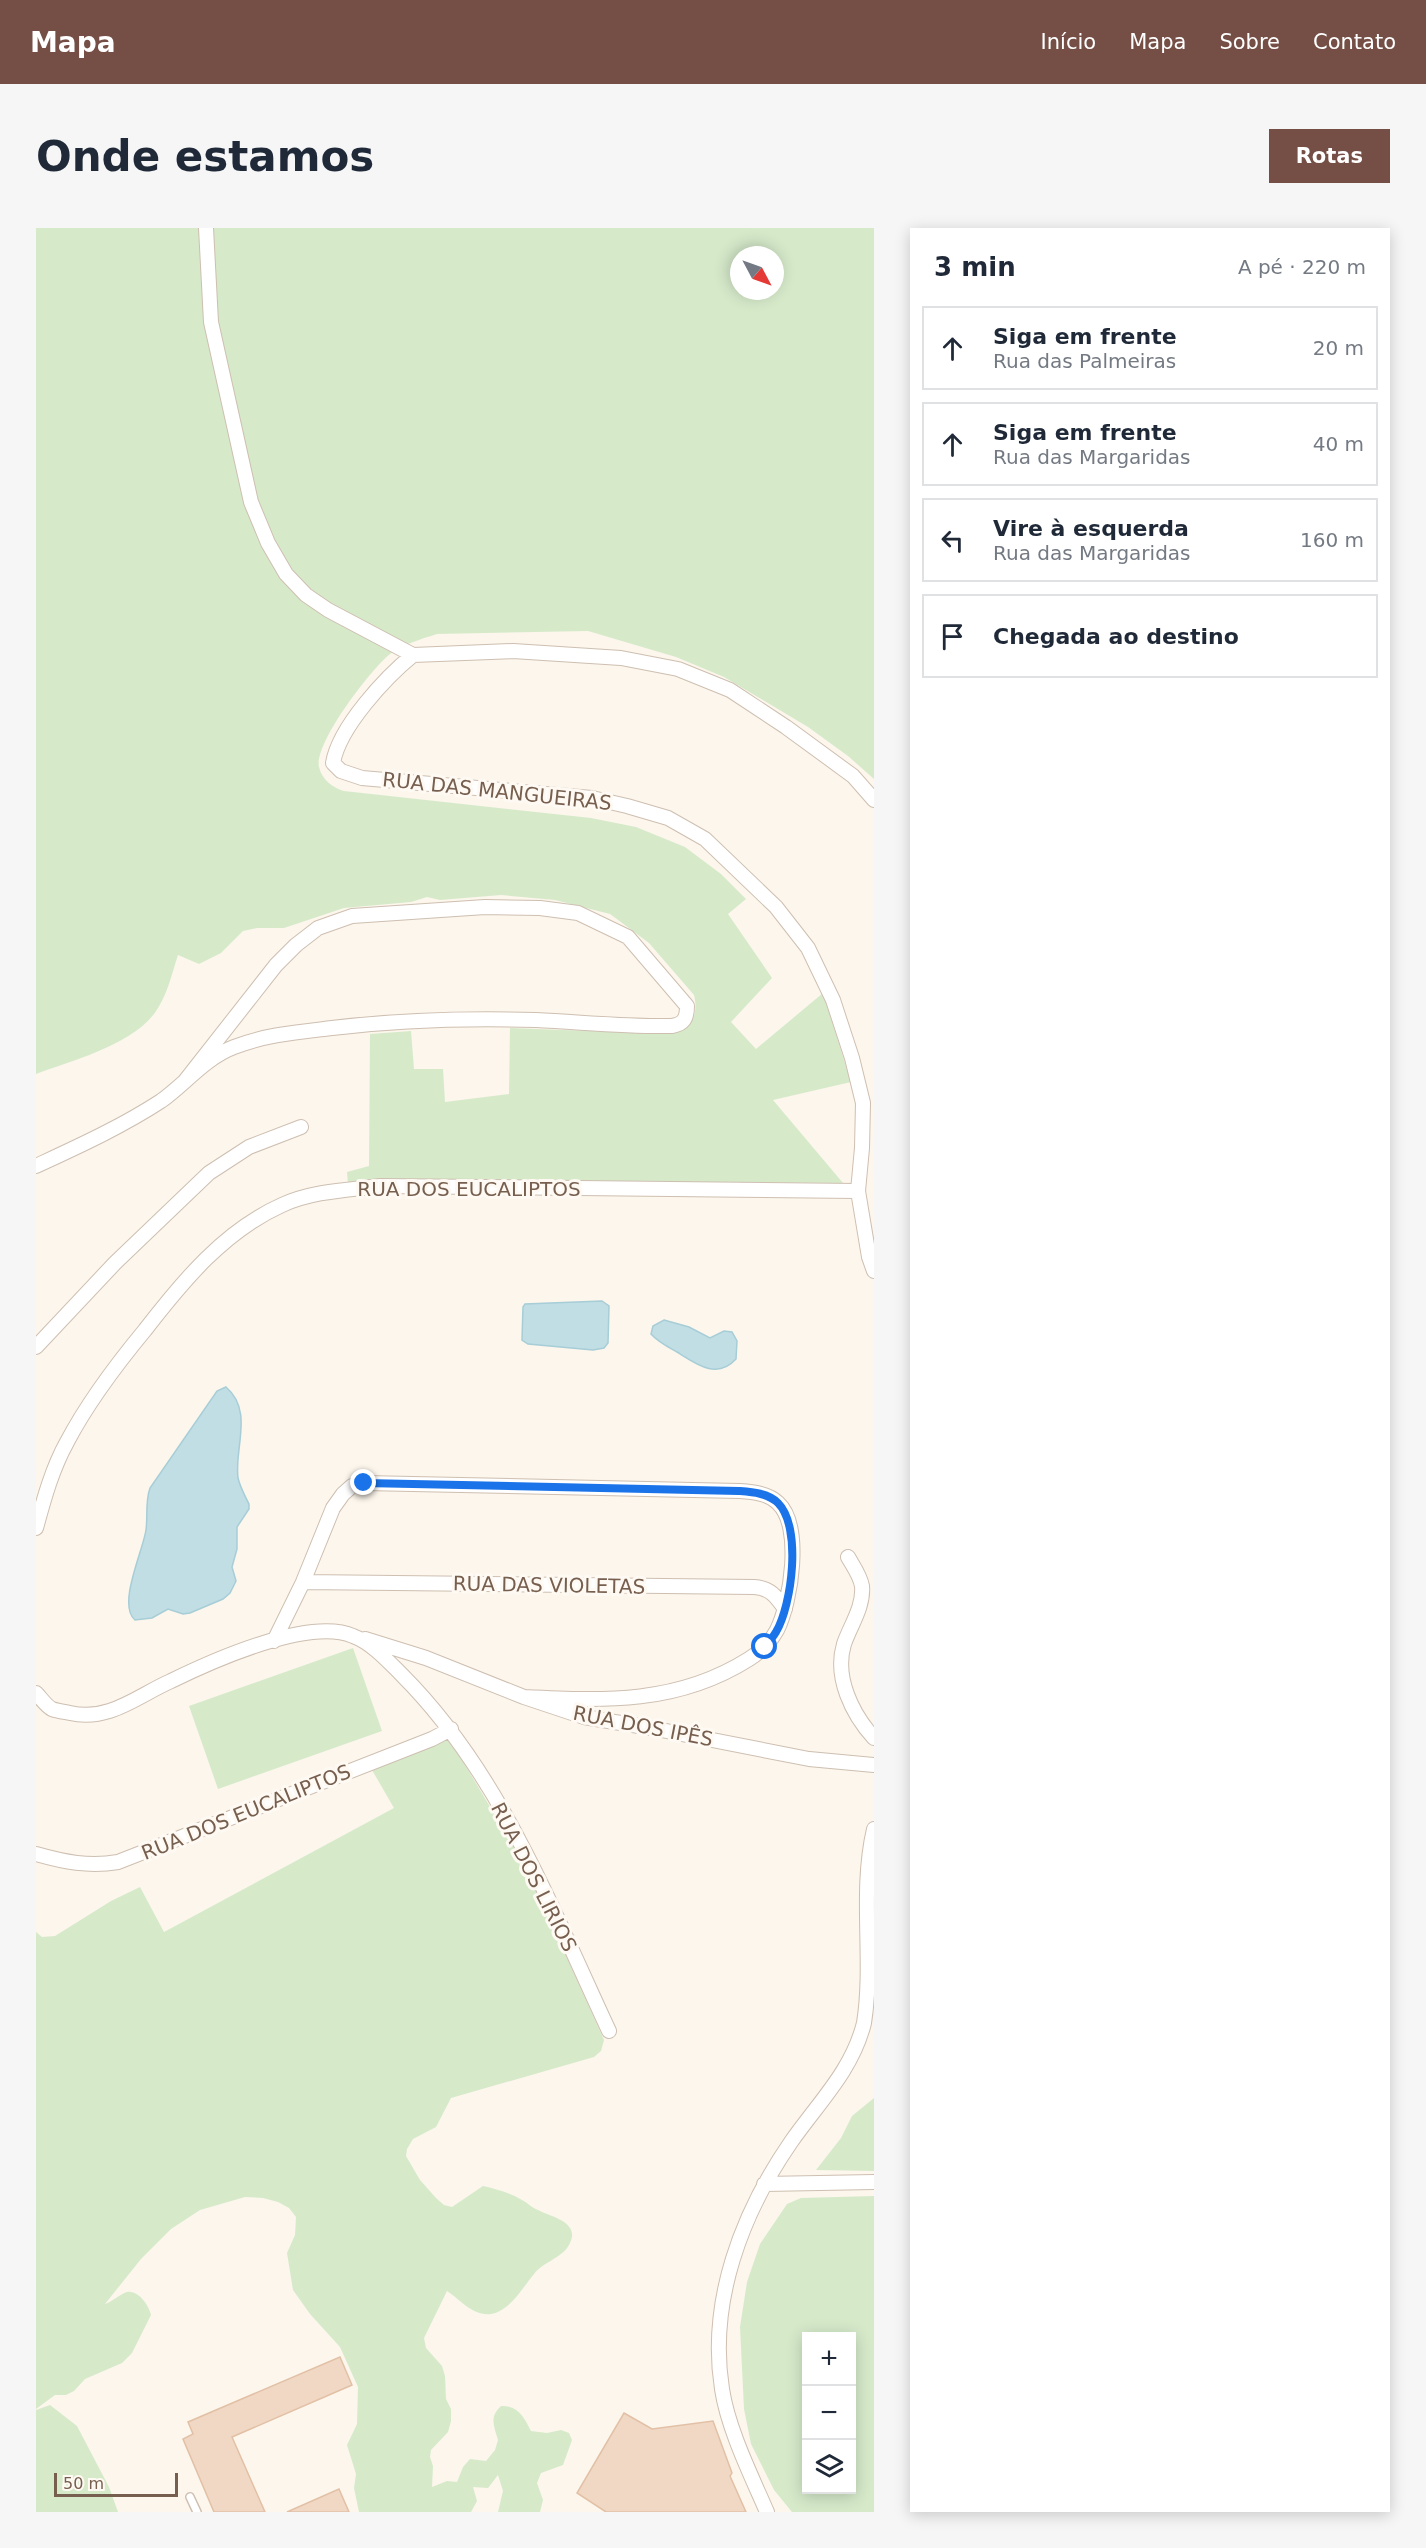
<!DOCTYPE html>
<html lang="pt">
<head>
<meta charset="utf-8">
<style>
  body { margin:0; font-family:"DejaVu Sans",sans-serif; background:#f6f6f7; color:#1f2937 }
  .controls { position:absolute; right:18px; bottom:18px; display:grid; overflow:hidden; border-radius:0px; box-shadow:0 3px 15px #0003 }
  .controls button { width:54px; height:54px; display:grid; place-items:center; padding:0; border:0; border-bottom:2px solid #e0e1e3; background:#fff; color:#1f2937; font:30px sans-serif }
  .compass { position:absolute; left:694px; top:18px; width:54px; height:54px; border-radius:50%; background:#fff; box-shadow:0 3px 15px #0003; rotate:131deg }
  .scale { position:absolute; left:18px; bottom:15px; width:124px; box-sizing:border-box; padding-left:6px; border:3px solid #775f4f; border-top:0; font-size:16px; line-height:21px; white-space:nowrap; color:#775f4f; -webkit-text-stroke:4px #fefaf3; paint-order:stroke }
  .stop { position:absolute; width:18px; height:18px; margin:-14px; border:4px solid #1a73e8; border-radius:50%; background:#fff }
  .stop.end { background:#1a73e8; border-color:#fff; box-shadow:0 2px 6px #0008 }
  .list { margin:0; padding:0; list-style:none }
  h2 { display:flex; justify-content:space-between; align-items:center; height:78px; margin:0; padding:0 24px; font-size:26px }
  h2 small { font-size:20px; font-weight:400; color:#747a83 }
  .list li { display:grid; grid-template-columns:39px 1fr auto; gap:18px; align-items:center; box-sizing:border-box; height:84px; margin:0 12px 12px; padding:0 12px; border:2px solid #e0e1e3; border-radius:0px }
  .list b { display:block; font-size:22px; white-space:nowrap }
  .list p { margin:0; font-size:20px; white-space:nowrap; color:#747a83 }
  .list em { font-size:20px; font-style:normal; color:#747a83 }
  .icon { flex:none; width:33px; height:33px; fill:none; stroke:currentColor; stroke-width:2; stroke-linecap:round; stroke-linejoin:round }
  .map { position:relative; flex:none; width:838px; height:2284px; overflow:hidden; border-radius:0px }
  header { display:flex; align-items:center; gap:36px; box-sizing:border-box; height:84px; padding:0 30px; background:#754f46; color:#fff }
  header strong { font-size:28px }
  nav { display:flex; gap:33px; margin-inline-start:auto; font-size:21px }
  .intro { display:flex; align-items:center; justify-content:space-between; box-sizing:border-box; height:144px; padding:0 36px }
  h1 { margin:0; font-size:42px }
  .button { padding:15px 27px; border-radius:0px; background:#754f46; color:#fff; font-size:21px; font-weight:700 }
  main { display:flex; gap:36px; padding:0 36px }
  aside { flex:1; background:#fff; border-radius:0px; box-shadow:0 3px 15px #0003 }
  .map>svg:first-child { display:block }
  .green { fill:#d6eaca; fill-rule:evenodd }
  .water { fill:#c1dee5; stroke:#a7cdd7; stroke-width:1.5 }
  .building { fill:#f0d8c5; stroke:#e2c0a6; stroke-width:1.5 }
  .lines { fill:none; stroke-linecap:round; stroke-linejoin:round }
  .lane-casing { stroke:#cebfb1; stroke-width:10 }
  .street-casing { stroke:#cebfb1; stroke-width:16 }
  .lane { stroke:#fff; stroke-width:7 }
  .street { stroke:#fff; stroke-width:14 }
  .route { stroke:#1a73e8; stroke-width:8 }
  .labels { text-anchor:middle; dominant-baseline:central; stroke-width:6; stroke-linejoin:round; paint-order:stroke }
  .street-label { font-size:20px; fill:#775f4f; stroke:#fefaf3 }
</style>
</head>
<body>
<header>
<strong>Mapa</strong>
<nav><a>Início</a><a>Mapa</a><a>Sobre</a><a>Contato</a></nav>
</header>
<div class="intro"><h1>Onde estamos</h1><a class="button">Rotas</a></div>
<main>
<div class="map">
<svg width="838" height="2284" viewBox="0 0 838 2284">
  <rect width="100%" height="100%" fill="#fcf6ec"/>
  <!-- green -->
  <path class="green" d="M 0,0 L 838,0 L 838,551 L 812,528 L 772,499 L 688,449 L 640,429 L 552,403 L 401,406 C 385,411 368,416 354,426 C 335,441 278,515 283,539 C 286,552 297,560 308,563 L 555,590 L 600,599 L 649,619 L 685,646 L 710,671 L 692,686 L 736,750 L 695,794 L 720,821 L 787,765 L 815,854 L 737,872 L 807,955 L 343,952 L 312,956 L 311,944 L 333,938 L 334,806 L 375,803 L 378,841 L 407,841 L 409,874 L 473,866 L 474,800 L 634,806 C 655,804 663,786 658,767 L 613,715 L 574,686 L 519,672 L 465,667 L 404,672 L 391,669 L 375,674 L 308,680 L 248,700 L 221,700 L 207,703 L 185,725 L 163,736 L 142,727 C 136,745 132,764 122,780 C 101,816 37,832 0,846 ZM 703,27 L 739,27 L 739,63 L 703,63 Z
    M 317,1420 L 346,1503 L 182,1561 L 153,1478 Z
    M 413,1510 L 490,1639 L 568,1812 L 565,1823 L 558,1829 L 415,1870 L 400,1899 L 377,1911 L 371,1921 L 370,1928 L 384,1952 L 400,1970 L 408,1977 L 416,1979 L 447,1958 C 460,1961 475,1965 486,1972 C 492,1975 496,1980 502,1982 C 515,1989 546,1994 533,2017 C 526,2030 507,2034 498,2046 C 487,2059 474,2083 455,2086 C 436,2088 425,2072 411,2063 L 388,2110 L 390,2120 L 406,2138 L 409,2148 L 410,2171 L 415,2181 L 415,2193 L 412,2204 L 395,2222 L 394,2229 L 397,2238 L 396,2259 L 411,2253 L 421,2254 L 427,2239 L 434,2231 L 450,2233 L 459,2222 L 462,2212 C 458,2198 453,2189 465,2178 C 482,2177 488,2189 495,2203 L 511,2205 L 525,2202 L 533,2205 L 536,2212 L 527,2237 L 505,2245 L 501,2255 L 507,2272 L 504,2284 L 462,2284 L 467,2263 L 462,2247 L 452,2260 L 437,2259 L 441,2273 L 435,2284 L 323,2284 L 318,2260 L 320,2246 L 311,2217 L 321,2196 L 322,2159 L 304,2119 L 274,2086 L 257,2062 L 251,2025 L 259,2007 L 260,1989 L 253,1980 L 242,1974 L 227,1970 L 209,1969 L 164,1982 L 135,2001 L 105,2031 L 69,2076 C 76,2074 84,2066 91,2064 C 103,2062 113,2078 115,2087 L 96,2125 L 86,2135 L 49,2151 L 38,2163 L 30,2167 L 19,2167 L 0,2181 L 0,1704 L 6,1709 L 19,1708 L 75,1673 L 104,1659 L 128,1704 L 358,1580 L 336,1542 Z
    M 838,1870 L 838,1943 L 780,1942 L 805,1910 L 816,1888 Z
    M 838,1968 L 838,2284 L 756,2284 L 738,2262 L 715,2216 L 708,2181 L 704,2099 L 711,2054 L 724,2016 L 751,1976 L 765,1970 ZM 770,2108 L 816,2108 L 816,2262 L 770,2262 Z
    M 14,2177 L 41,2198 L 73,2259 L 82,2284 L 0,2284 L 0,2182 Z"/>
  <!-- water -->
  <path class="water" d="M 566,1073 L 573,1078 L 572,1115 L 568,1120 L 557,1122 L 492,1116 L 486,1112 L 487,1079 L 489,1076 Z
    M 628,1092 L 653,1099 L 674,1110 L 688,1103 L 696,1104 L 701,1113 L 700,1131 C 681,1152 660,1136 641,1124 C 632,1119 622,1114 615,1106 L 617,1098 Z
    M 190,1159 C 218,1183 198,1220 202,1250 C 204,1259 209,1268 213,1276 L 213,1281 L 201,1299 L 201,1321 L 196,1339 L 200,1353 L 194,1365 L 187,1371 L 154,1385 L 147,1386 L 132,1381 L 116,1390 L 99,1392 C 81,1377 107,1323 110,1302 C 112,1288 109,1274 114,1260 L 181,1163 Z"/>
  <!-- building -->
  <path class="building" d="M 304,2129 L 316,2157 L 196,2209 L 229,2284 L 178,2284 L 147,2211 L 157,2206 L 152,2194 Z
    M 588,2185 L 616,2201 L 677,2193 L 696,2245 L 694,2248 L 710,2284 L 570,2284 L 541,2265 Z
    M 303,2261 L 313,2284 L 251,2284 Z"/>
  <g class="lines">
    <!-- lane casing -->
    <g class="lane-casing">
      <path id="lane" d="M 154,2269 L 161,2284"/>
    </g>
    <!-- street casing -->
    <g class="street-casing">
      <path id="street" d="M 170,0 L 175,94 L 215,274 L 232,315 L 250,346 L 270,367 L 292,382 L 377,427 L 477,423 L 585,430 L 642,441 L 694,462 L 750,499 L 817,548 L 838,572
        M 377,427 C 350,449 303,499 297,535 L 305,543 L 326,550 L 556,570 L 591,578 L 632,590 L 669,611 L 740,679 L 772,720 L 797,772 L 816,830 L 827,875 L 826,920 L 822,963 L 833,1029 L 838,1043
        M 0,938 C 43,918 85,899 125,873 C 149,856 169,830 198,819 C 228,807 263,804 296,800 C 363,792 432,790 500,792 C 545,794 590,799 636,798 C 648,796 651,790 651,778 L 592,709 L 542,685 L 504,680 L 449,679 L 316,688 L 282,700 L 260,717 L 240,737 L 149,853
        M 0,1119 L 79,1035 L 173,945 L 213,919 L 265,899
        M 0,1300 C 8,1271 16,1241 31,1214 C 52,1174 80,1137 109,1102 C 147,1053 188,1003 246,977 C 276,963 312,962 344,958 L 822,963
        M 812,1329 C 817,1338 824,1347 826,1358 C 828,1379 814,1398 808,1416 C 798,1449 816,1486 838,1510
        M 267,1354 L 718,1359 C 734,1360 740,1368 749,1381
        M 329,1411 L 390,1430 L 488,1469 L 548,1489 L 615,1500 L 773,1531 L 838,1537
        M 238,1413 L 267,1354 L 297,1280 L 307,1266 L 316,1258 L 328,1255 L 703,1263 C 716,1264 732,1265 742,1275 C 767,1298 755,1374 741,1402 C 735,1413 724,1424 713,1431 C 642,1476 569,1473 488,1469
        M 0,1465 C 5,1470 10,1478 16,1481 C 21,1483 29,1484 34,1485 C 73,1494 101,1468 135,1453 C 176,1433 273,1389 317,1408 C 336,1415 352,1433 366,1447 C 464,1545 515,1679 573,1803
        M 0,1626 C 28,1634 53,1639 82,1634 L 396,1511 L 415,1501
        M 728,1956 L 838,1954
        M 731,2284 C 715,2247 692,2201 686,2161 C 672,2073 706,1985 755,1914 C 782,1875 816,1843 828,1795 C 838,1732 823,1665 838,1601"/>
    </g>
    <!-- lane -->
    <use href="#lane" class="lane"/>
    <!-- street -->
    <use href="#street" class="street"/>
  </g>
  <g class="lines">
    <!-- route -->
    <path class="route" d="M 328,1255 L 703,1263 C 716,1264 732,1265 742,1275 C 766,1299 756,1377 740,1404 C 737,1409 733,1414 729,1419"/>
  </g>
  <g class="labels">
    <!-- street labels -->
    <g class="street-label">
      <text transform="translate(461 563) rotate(6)">RUA DAS MANGUEIRAS</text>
      <text x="433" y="961">RUA DOS EUCALIPTOS</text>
      <text transform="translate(513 1357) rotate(1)">RUA DAS VIOLETAS</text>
      <text transform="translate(607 1498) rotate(11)">RUA DOS IPÊS</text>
      <text transform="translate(210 1584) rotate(-22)">RUA DOS EUCALIPTOS</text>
      <text transform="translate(498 1649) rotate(63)">RUA DOS LIRIOS</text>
    </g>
  </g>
</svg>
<div class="controls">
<button>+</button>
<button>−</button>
<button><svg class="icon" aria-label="layers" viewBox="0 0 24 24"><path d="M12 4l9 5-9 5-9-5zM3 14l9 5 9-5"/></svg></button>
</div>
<svg class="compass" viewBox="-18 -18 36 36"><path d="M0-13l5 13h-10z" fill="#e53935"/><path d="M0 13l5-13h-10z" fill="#747a83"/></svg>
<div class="scale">50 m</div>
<div class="stop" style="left:729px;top:1419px"></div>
<div class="stop end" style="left:328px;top:1255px"></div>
</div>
<aside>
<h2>3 min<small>A pé · 220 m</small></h2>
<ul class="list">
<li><svg class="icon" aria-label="ahead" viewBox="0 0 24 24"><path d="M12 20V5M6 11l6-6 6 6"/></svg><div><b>Siga em frente</b><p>Rua das Palmeiras</p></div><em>20 m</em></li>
<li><svg class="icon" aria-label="ahead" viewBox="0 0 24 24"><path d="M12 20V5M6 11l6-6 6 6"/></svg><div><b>Siga em frente</b><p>Rua das Margaridas</p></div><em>40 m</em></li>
<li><svg class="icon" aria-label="left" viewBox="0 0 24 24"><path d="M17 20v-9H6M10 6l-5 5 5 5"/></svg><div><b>Vire à esquerda</b><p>Rua das Margaridas</p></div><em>160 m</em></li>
<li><svg class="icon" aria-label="arrive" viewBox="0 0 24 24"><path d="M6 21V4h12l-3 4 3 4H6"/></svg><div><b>Chegada ao destino</b></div></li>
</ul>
</aside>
</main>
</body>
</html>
